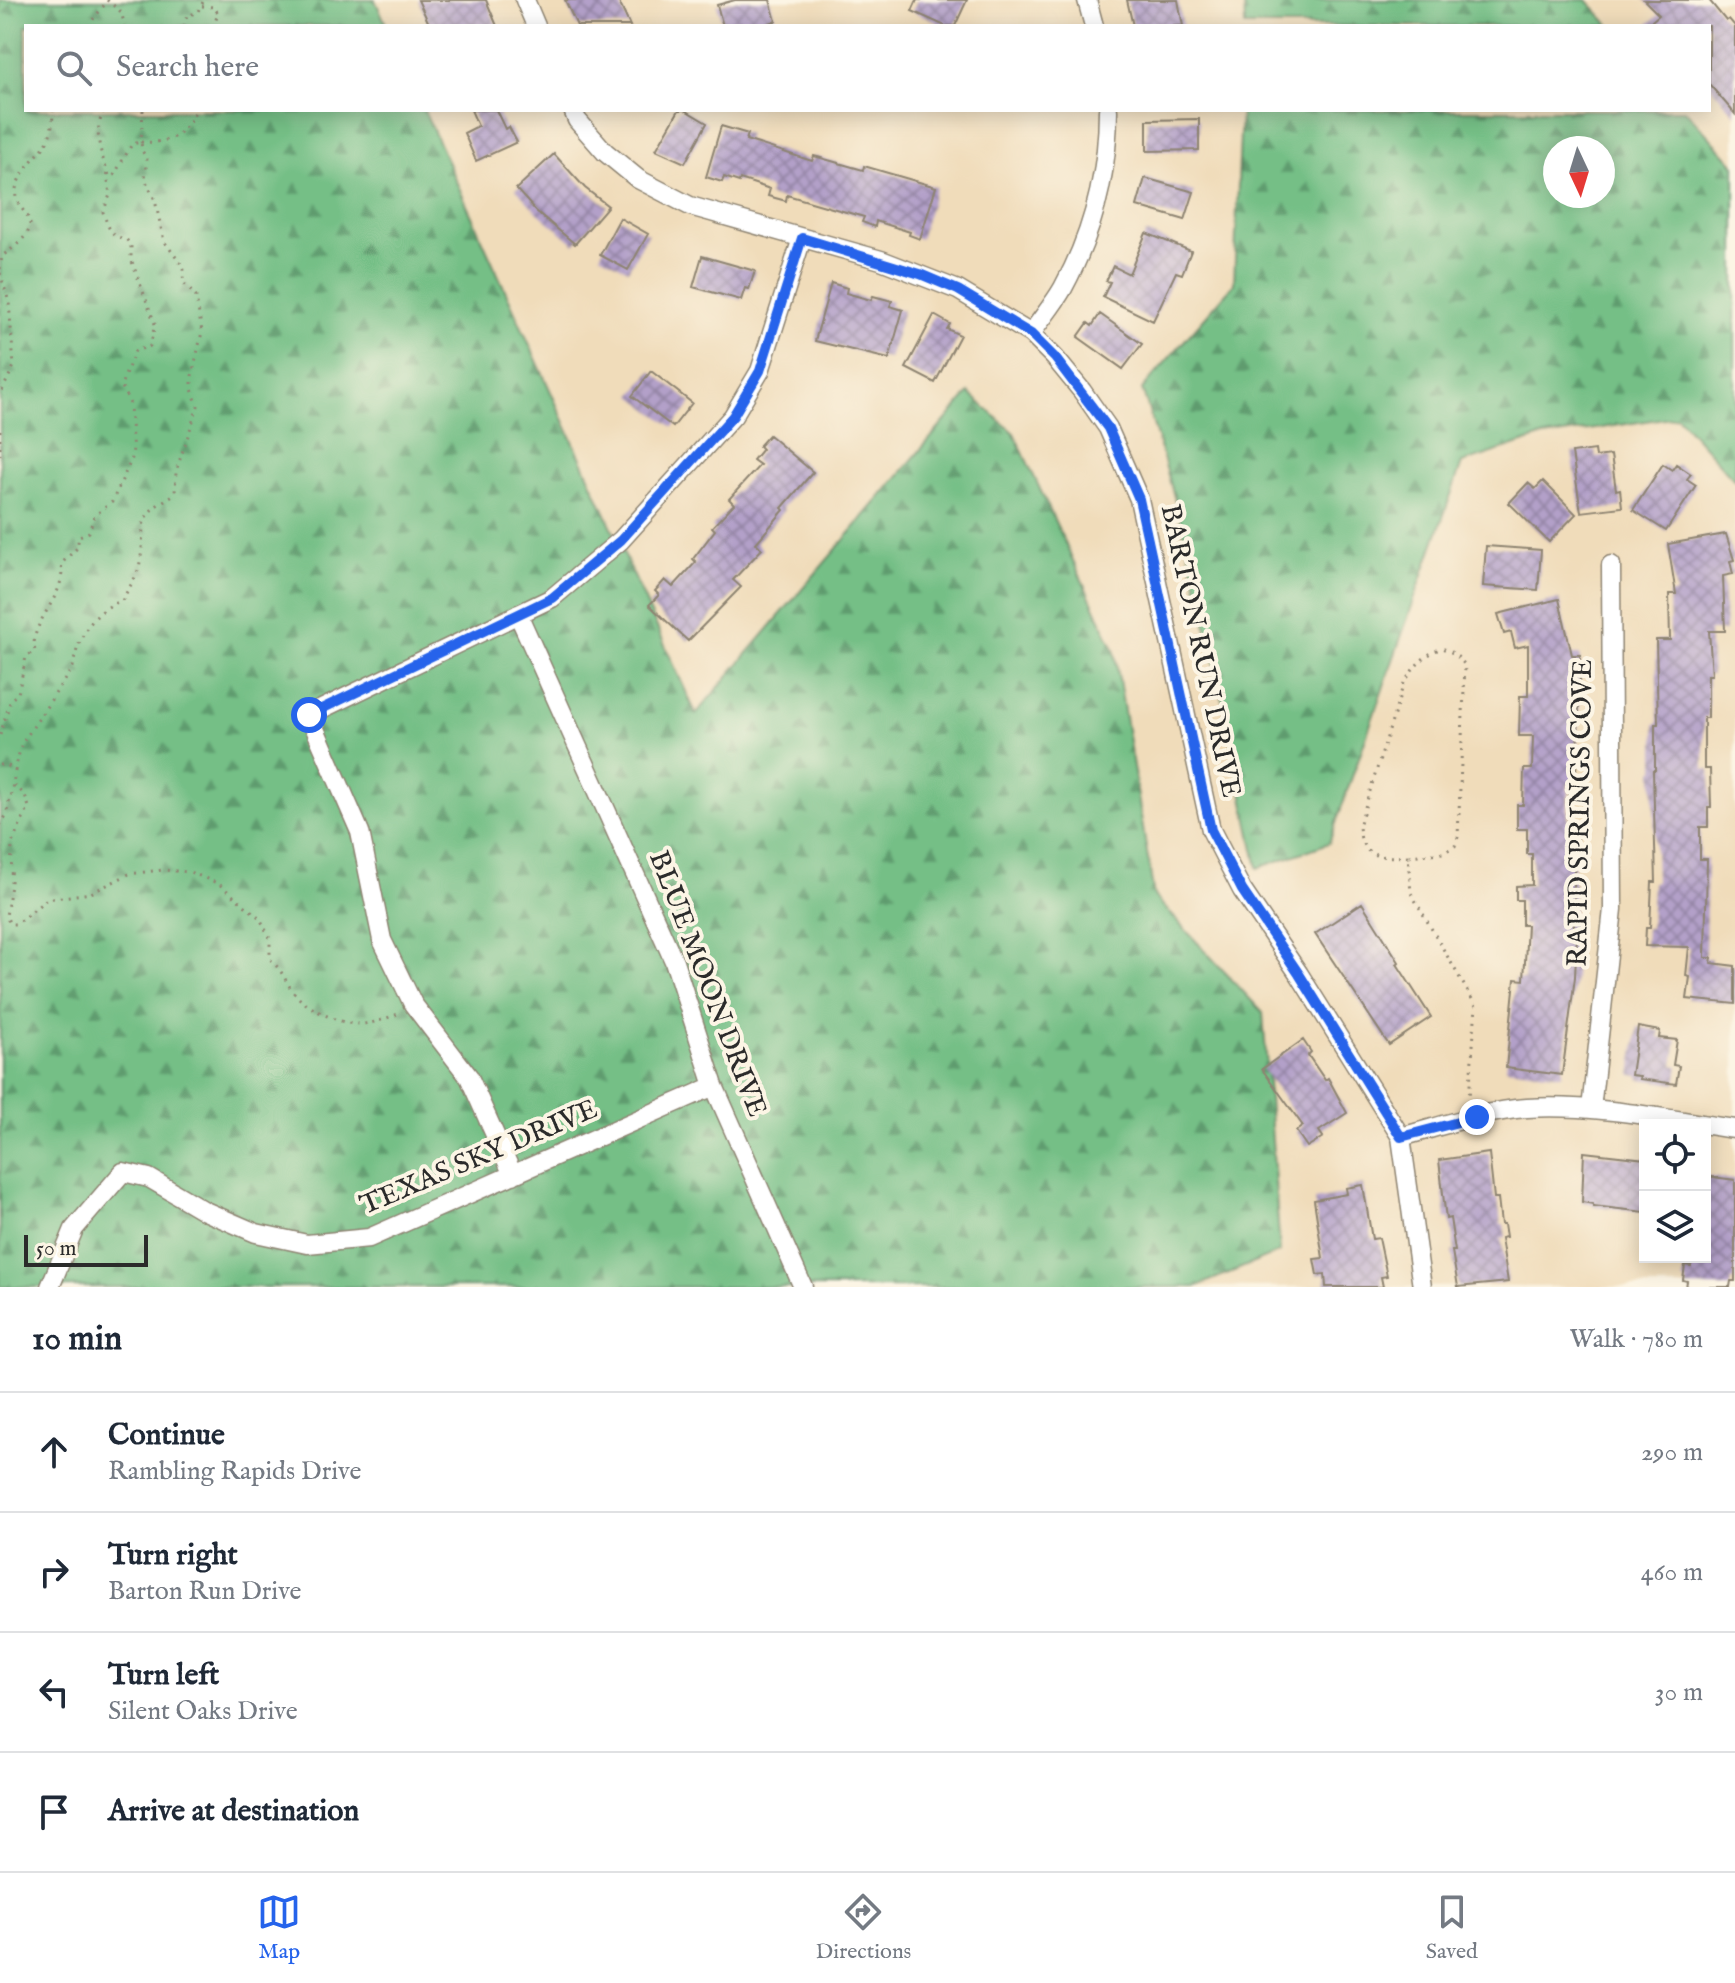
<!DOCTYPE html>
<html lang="en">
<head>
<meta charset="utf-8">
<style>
  body { margin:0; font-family:"IM FELL English",serif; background:#f2f2f3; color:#1f2937 }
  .controls { position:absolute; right:24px; bottom:24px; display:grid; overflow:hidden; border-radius:0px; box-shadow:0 4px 20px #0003 }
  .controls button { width:72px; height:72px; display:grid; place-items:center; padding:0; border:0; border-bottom:2px solid #e0e1e3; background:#fff; color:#1f2937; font:40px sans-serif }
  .compass { position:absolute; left:1543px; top:136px; width:72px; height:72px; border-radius:50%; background:#fff; box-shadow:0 4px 20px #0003; rotate:176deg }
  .scale { position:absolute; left:24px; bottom:20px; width:124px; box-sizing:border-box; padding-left:8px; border:4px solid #2b2b2b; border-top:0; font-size:22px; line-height:28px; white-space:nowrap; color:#2b2b2b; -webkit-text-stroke:6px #fcf5e5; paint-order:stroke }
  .stop { position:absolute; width:24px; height:24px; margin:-18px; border:6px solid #2563eb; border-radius:50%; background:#fff }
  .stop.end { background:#2563eb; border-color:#fff; box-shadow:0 2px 8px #0008 }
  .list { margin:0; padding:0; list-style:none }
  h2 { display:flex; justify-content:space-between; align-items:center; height:104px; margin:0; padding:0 32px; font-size:34px }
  h2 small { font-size:26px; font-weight:400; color:#747a83 }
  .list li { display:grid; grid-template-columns:52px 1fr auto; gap:24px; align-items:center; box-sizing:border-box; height:120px; padding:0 32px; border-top:2px solid #e0e1e3 }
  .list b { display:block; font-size:30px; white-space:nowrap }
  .list p { margin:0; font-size:26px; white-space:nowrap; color:#747a83 }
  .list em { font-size:26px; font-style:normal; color:#747a83 }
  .icon { flex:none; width:44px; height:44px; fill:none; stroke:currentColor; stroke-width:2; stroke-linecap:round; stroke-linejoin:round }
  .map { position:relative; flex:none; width:1735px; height:1287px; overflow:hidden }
  .search { position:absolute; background:#fff; box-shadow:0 4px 20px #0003; left:24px; right:24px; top:24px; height:88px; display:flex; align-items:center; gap:20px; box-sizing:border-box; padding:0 28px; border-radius:0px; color:#747a83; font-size:30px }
  .sheet { height:584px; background:#fff }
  nav { display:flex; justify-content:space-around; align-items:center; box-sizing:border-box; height:112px; border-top:2px solid #e0e1e3; background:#fff; font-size:22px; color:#747a83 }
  nav a { display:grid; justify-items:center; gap:4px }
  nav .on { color:#2563eb }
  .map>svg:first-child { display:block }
  .forest { fill:url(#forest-firs); stroke:#507558; stroke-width:2; fill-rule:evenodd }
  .building { fill:url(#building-cross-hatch) }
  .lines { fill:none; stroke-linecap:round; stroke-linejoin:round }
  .minor-casing { stroke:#8e8472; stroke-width:21 }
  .path { stroke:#8e8472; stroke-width:3; stroke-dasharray:2 6; stroke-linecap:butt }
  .minor { stroke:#fff; stroke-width:18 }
  .route { stroke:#2563eb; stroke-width:10 }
  .labels { text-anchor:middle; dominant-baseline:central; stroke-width:8; stroke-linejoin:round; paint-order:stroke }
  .street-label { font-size:28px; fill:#2b2b2b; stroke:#fcf5e5 }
</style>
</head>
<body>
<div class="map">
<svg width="1735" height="1287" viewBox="0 0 1735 1287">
  <defs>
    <pattern id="forest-firs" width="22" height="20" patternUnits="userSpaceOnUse" patternTransform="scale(2)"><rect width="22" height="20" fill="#74bf86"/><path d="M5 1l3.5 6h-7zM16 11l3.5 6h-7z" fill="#5f9b6e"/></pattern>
    <pattern id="building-cross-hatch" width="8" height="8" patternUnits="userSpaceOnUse" patternTransform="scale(2)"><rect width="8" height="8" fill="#b3a0c9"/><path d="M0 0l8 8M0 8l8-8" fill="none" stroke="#9283a3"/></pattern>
  </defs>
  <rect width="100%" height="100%" fill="#fcf5e5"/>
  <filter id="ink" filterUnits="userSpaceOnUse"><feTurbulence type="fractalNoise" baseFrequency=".0125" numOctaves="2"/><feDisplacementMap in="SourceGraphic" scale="16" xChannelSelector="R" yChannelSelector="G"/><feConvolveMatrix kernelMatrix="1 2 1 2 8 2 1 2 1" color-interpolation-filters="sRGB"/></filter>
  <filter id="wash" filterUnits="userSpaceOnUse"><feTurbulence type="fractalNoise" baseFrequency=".006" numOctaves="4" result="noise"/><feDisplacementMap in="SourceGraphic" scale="32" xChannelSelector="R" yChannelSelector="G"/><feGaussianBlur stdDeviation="1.8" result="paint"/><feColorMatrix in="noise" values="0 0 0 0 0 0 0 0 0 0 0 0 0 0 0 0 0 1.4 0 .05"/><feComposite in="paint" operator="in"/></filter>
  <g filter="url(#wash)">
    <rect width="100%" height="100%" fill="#f0dcba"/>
    <!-- forest -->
    <path class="forest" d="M 0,0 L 375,0 L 387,26 L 26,26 L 26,110 L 424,110 L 696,714 L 969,393 L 1014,433 L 1114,649 L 1154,896 L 1263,1013 L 1280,1252 L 1195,1287 L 0,1287 Z
      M 1244,0 L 1587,0 L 1610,26 L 1245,26 Z
      M 1241,110 L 1685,110 L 1735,165 L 1735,481 L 1677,416 L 1538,438 L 1462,463 L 1329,843 L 1258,868 C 1224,707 1193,545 1142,389 L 1234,284 ZM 1603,148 L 1603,196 L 1555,196 L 1555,148 Z"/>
    <g id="blocks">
      <!-- building -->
      <path class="building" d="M 418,0 L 486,0 L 497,26 L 430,26 Z
        M 565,0 L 618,0 L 630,26 L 577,26 Z
        M 735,0 L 770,0 L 776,21 L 760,26 L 723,26 L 717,5 Z
        M 917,0 L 967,0 L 955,26 L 945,26 L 912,11 Z
        M 1127,0 L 1178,0 L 1183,26 L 1133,26 Z
        M 1644,0 L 1709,0 L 1726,21 L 1729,19 L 1735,26 L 1735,114 L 1709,84 L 1709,26 L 1646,26 L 1659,15 Z
        M 471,110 L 496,110 L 505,129 L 509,127 L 517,142 L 476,161 L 464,133 L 478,126 Z
        M 679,110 L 685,110 L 707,123 L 685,163 L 656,150 Z
        M 1199,119 L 1199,150 L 1147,151 L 1147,120 Z
        M 721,126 L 748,134 L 746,140 L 812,161 L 814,156 L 863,170 L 864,166 L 936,187 L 920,239 L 909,235 L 910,232 L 876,221 L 875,227 L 862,222 L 864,217 L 832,208 L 787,195 L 786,201 L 768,196 L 770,189 L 740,179 L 739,182 L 724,177 L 722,182 L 706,177 Z
        M 554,154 L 585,188 L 608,206 L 575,244 L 536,211 L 516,189 Z
        M 1145,178 L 1194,192 L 1185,220 L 1137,206 Z
        M 620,218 L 648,234 L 628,270 L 600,255 Z
        M 1146,233 L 1191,251 L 1182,274 L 1176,272 L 1153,321 L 1103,297 L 1110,282 L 1106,281 L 1113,266 L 1129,274 Z
        M 702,256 L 755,271 L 749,289 L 745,288 L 741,300 L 693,287 Z
        M 831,283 L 847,288 L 846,293 L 871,300 L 873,296 L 892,301 L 890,306 L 903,310 L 889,359 L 815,341 Z
        M 1100,314 L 1142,344 L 1123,369 L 1078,337 L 1088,323 L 1092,326 Z
        M 934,315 L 950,324 L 947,329 L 960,335 L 935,383 L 906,368 Z
        M 651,371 L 692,403 L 673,427 L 632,396 Z
        M 769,435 L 813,472 L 782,508 L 784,510 L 756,543 L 762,549 L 733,580 L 741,587 L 688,641 L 649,605 L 659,595 L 655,591 L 665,580 L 673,587 L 696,562 L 693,559 L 715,530 L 712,527 L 734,504 L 729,499 L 760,465 L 753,460 L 762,449 L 759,446 Z
        M 1595,450 L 1596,457 L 1611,455 L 1616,490 L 1620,489 L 1622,507 L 1581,512 L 1572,453 Z
        M 1663,464 L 1672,470 L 1676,464 L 1691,474 L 1687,479 L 1696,485 L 1666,531 L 1633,510 Z
        M 1543,481 L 1576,514 L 1549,542 L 1509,503 L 1528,483 L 1535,489 Z
        M 1726,534 L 1734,560 L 1730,561 L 1733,574 L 1723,576 L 1725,631 L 1709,631 L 1712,675 L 1708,675 L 1708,718 L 1704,718 L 1704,769 L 1710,769 L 1711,807 L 1708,807 L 1708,827 L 1700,827 L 1700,859 L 1707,859 L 1705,958 L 1712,958 L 1711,963 L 1735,966 L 1735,1004 L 1687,999 L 1690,977 L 1686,976 L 1689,947 L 1645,946 L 1646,928 L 1650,928 L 1652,882 L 1656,882 L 1653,770 L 1655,770 L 1655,724 L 1658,724 L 1656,640 L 1670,640 L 1669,594 L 1676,594 L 1668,544 Z
        M 1486,546 L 1541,550 L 1538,590 L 1483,586 Z
        M 1559,599 L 1572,655 L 1580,655 L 1580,686 L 1576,772 L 1574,772 L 1574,784 L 1568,784 L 1568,838 L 1578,838 L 1578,856 L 1574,856 L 1574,935 L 1577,935 L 1575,977 L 1562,1075 L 1506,1068 L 1515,979 L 1524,980 L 1527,925 L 1522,925 L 1522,900 L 1516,900 L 1516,886 L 1532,885 L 1532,854 L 1527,854 L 1527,829 L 1517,829 L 1517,805 L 1523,805 L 1524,769 L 1532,769 L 1533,736 L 1519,736 L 1520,696 L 1528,696 L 1528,645 L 1515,648 L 1511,632 L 1504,634 L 1498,614 Z
        M 1362,903 L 1399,962 L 1397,964 L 1431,1017 L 1389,1045 L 1315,934 Z
        M 1638,1027 L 1660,1031 L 1659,1038 L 1677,1040 L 1673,1065 L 1679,1066 L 1676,1084 L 1639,1079 L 1640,1076 L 1631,1075 Z
        M 1303,1040 L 1311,1052 L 1308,1055 L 1325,1080 L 1328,1078 L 1347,1113 L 1319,1131 L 1323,1137 L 1307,1147 L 1296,1131 L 1303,1126 L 1262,1069 Z
        M 1584,1152 L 1645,1159 L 1645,1212 L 1593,1206 L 1593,1204 L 1582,1202 Z
        M 1489,1153 L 1494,1198 L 1498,1198 L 1501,1224 L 1504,1224 L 1506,1237 L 1501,1238 L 1508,1282 L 1458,1287 L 1452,1251 L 1455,1251 L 1450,1218 L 1446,1219 L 1439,1160 Z
        M 1705,1176 L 1735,1180 L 1735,1281 L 1731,1281 L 1730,1287 L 1686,1287 L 1687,1281 L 1683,1280 L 1685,1265 L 1691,1266 L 1693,1257 L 1705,1257 Z
        M 1363,1185 L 1372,1239 L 1379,1238 L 1387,1276 L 1381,1277 L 1383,1287 L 1326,1287 L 1325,1274 L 1317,1275 L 1314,1259 L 1323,1258 L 1314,1200 L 1347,1194 L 1346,1188 Z"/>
    </g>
  </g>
  <g filter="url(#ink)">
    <use href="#blocks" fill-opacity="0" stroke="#8e8472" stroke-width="2"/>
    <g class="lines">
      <!-- minor casing -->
      <g class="minor-casing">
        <path id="minor" d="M 525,0 L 536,26
          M 1087,0 L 1094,26
          M 573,110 L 577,120 L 605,152 L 638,179 L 690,206 L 881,260 L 958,290 L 1031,334 L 1055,358 L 1082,391 L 1108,428 L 1139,499 L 1211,830 L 1242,890 L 1299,974 L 1401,1137 L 1422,1287
          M 1031,334 C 1041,319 1054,304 1063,288 C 1093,233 1108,173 1108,110
          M 518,614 L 674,961 L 714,1086 L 803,1287
          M 1591,1109 L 1613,909 L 1611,565
          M 1401,1137 C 1442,1126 1484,1111 1527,1108 C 1596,1104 1667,1119 1735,1129
          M 513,1175 L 469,1077 L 413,1004 L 382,940 L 360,832 L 309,715 L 552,598 L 621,540 L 733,416 L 760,371 L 802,238
          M 50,1287 L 74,1229 L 123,1172 L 149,1178 L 205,1211 L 256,1233 L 307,1244 L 369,1238 L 714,1086"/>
      </g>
      <!-- path -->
      <path class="path" d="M 107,0 L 121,12 L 125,26
        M 202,6 L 214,7 L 218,13 L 214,26
        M 88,26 L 105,4 L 105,0
        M 184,26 L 187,15 L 197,13 L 204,0
        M 143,110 L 141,142 C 169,144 184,136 196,110
        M 0,269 L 2,256 C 64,213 1,217 19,180 C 35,148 53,154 53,110
        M 0,273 L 9,302 L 14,366 L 0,395
        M 0,430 L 0,455
        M 0,735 L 11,699 L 18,694 L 26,657 L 35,651 C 28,621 68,597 61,564 L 77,548 L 79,536 L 89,532 L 94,516 L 112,502 L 133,456 L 130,404 L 121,385 L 135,351 L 150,346 L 155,324 L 131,259 L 131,245 L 126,239 C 110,237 108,226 103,212 L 110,195 L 107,173
        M 0,765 L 7,765 L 15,771 L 13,784 L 25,795 L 29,807 L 12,843 L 11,885 L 6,916 L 10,924 L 16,924 L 47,899 L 91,893 L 129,874 L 162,870 L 190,872 L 219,884 L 260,918 L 270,939 L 270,959 C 284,972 285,982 295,994 C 307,1008 337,1023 356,1024 C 371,1025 384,1019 398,1014
        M 15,771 L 21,745 L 73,667 C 77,639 93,609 122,601 C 127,590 136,579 139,567 C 149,524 129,520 175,494 L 176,471 L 198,406 L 192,389 L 192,376 L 202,332 L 196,297 L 183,282 L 184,268 L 164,241 L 155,200 L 145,179 L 147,158 L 142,151 L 141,142 L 132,144 L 113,177 L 109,175 C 100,152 93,133 104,110
        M 0,825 L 6,816 L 13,784
        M 1408,856 C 1380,858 1361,859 1359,826 L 1404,683 C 1415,666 1422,656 1442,648 L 1455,654 L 1465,665 L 1458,837 L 1455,846 L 1443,853 L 1408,856 L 1411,893 L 1476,1006 L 1469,1098"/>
      <!-- minor -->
      <use href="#minor" class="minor"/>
    </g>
  </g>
  <g class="lines" filter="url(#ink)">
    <!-- route -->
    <path class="route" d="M 309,715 L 552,598 L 621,540 L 733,416 L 760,371 L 802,238 L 920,274 L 958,290 L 1031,334 L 1055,358 L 1108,428 L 1139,499 L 1211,830 L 1242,890 L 1299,974 L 1401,1137 L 1477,1117"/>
  </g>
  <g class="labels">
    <!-- street labels -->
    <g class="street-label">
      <text transform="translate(1200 651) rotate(78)">BARTON RUN DRIVE</text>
      <text transform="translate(1581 813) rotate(-89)">RAPID SPRINGS COVE</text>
      <text transform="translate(707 984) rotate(69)">BLUE MOON DRIVE</text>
      <text transform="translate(479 1158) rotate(-23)">TEXAS SKY DRIVE</text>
    </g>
  </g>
</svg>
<div class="controls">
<button><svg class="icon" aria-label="locate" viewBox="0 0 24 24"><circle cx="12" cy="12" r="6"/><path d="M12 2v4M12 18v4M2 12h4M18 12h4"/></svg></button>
<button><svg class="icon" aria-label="layers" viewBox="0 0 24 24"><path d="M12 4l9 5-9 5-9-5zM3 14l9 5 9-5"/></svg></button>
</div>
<svg class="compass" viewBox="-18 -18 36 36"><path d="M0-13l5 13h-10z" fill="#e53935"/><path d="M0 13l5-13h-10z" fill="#747a83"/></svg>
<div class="scale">50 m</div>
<div class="stop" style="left:309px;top:715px"></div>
<div class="stop end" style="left:1477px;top:1117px"></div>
<div class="search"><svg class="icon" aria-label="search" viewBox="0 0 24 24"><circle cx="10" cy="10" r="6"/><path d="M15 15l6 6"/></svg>Search here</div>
</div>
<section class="sheet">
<h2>10 min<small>Walk · 780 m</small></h2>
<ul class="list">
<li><svg class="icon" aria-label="ahead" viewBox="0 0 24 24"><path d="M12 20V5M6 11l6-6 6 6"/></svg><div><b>Continue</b><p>Rambling Rapids Drive</p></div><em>290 m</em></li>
<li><svg class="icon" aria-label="right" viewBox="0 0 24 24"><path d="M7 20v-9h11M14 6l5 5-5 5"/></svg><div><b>Turn right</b><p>Barton Run Drive</p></div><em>460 m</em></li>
<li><svg class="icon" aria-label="left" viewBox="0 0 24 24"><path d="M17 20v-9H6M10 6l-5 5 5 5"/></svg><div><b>Turn left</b><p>Silent Oaks Drive</p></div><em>30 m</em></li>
<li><svg class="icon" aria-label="arrive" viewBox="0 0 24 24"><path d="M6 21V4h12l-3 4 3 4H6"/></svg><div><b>Arrive at destination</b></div></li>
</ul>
</section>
<nav>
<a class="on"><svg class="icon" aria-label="map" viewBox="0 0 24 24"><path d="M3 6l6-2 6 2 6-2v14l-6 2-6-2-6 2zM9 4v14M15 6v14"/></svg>Map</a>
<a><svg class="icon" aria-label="directions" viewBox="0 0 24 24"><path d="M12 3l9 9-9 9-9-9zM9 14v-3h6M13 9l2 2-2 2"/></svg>Directions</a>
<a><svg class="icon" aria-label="saved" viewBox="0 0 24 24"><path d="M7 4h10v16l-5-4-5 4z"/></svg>Saved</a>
</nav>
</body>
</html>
